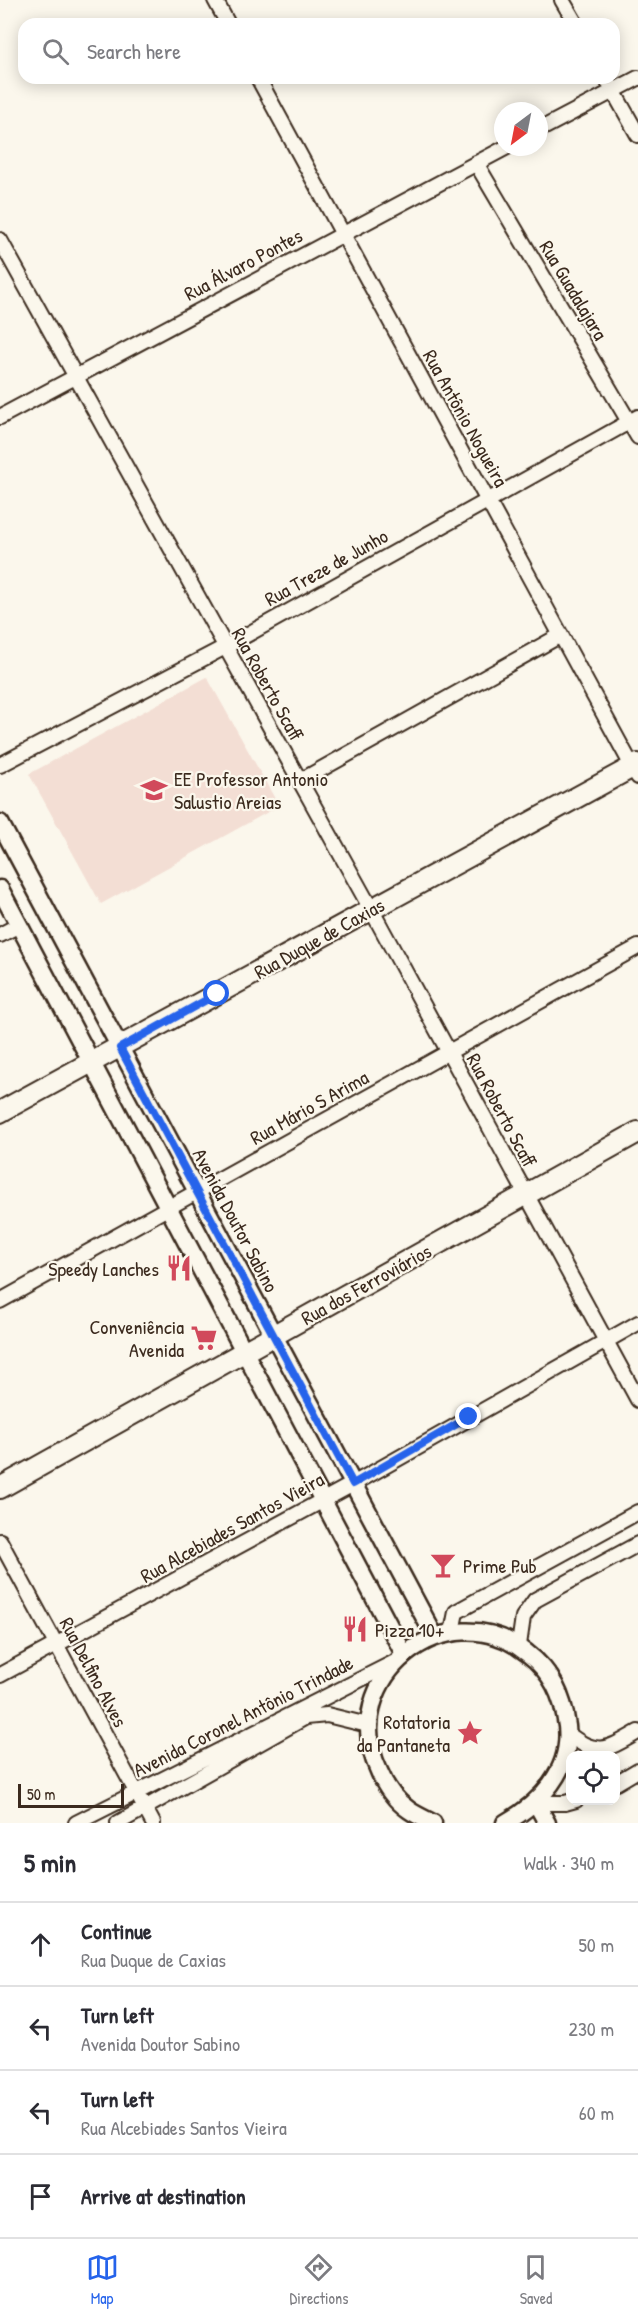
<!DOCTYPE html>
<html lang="en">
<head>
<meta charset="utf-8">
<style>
  body { margin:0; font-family:"Patrick Hand",sans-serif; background:#f2f2f3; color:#2b2b33 }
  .controls { position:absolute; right:18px; bottom:18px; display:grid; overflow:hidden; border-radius:12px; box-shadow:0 3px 15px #0003 }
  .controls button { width:54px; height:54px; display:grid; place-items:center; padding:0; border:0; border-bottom:2px solid #e1e1e2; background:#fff; color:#2b2b33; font:30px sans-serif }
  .compass { position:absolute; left:494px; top:102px; width:54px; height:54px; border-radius:50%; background:#fff; box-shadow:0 3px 15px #0003; rotate:212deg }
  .scale { position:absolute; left:18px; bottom:15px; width:106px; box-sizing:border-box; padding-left:6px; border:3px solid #3b2a1e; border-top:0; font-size:16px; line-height:21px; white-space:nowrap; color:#3b2a1e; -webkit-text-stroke:4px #fbf7ec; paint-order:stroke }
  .stop { position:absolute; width:18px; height:18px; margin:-14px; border:4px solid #2563eb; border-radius:50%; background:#fff }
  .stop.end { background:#2563eb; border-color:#fff; box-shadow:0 2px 6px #0008 }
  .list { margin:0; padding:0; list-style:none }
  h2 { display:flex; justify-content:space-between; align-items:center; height:78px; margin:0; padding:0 24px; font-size:26px }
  h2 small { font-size:20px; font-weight:400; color:#7c7c81 }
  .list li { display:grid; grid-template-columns:39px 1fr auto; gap:18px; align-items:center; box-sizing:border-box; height:84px; padding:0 24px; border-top:2px solid #e1e1e2 }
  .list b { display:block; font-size:22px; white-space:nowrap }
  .list p { margin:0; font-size:20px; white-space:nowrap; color:#7c7c81 }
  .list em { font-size:20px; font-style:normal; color:#7c7c81 }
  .icon { flex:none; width:33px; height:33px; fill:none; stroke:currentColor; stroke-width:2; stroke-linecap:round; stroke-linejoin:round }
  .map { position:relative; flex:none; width:638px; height:1823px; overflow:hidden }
  .search { position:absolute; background:#fff; box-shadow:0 3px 15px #0003; left:18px; right:18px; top:18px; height:66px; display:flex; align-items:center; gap:15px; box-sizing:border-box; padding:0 21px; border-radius:18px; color:#7c7c81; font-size:22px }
  .sheet { height:414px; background:#fff }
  nav { display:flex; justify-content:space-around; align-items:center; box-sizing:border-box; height:84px; border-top:2px solid #e1e1e2; background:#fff; font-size:16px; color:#7c7c81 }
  nav a { display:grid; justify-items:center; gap:3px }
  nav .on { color:#2563eb }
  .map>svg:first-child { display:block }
  .built { fill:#f3ded4 }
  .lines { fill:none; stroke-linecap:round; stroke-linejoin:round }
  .minor-casing { stroke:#3b2a1e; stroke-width:18 }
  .tertiary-casing { stroke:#3b2a1e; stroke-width:21 }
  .secondary-casing { stroke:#3b2a1e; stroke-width:24 }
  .minor { stroke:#fbf7ec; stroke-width:14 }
  .tertiary { stroke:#fbf7ec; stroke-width:16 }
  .secondary { stroke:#fbf7ec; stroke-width:20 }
  .route { stroke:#2563eb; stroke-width:8 }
  .labels { text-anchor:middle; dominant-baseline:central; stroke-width:4.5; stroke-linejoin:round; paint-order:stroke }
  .street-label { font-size:20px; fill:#3b2a1e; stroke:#fbf7ec }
  .poi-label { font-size:20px; fill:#3b2a1e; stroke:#fbf7ec; text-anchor:start }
</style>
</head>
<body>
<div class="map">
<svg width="638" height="1823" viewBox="0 0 638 1823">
  <rect width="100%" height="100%" fill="#fbf7ec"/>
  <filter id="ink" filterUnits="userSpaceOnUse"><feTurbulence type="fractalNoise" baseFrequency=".0167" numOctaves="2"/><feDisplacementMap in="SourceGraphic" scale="12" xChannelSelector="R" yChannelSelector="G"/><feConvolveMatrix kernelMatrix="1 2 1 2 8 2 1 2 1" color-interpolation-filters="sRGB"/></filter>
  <g filter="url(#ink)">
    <!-- built -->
    <path class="built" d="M 207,677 L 279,806 L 101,904 L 29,774 Z"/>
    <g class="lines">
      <!-- minor casing -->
      <g class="minor-casing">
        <path id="minor" d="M 215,0 L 228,24
          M 562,0 L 576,24
          M 258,78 L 638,777
          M 606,78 L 638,135
          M 539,130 L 638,78
          M 476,163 L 638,437
          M 0,240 L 371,909 L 638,1400
          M 0,417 L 507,147
          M 0,765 L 225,647 L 638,417
          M 300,781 L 561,635
          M 0,935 L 19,925
          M 0,1301 L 638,947
          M 0,1541 L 153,1823
          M 452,1632 L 456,1612 L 638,1512
          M 519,1645 L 523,1617 L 535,1600 L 638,1544
          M 0,1675 L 353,1484 L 638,1323
          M 567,1733 C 597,1758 608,1749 638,1732
          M 616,1783 L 638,1770
          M 536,1803 L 565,1803 L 576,1800
          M 76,1823 L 395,1662
          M 118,1823 L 306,1717 L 327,1715 L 368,1725"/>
      </g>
      <!-- tertiary casing -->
      <g class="tertiary-casing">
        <path id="tertiary" d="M 0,823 L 435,1637
          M 0,889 L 404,1654
          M 536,1803 L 547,1823
          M 433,1823 C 425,1819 416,1815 409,1810 C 396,1801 385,1786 379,1771 C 335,1679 447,1589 527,1653 C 552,1672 563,1696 567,1726 C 572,1771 540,1803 505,1823"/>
      </g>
      <!-- secondary casing -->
      <g class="secondary-casing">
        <path id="secondary" d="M 0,1112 L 638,764
          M 0,1488 L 638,1132"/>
      </g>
      <!-- minor -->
      <use href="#minor" class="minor"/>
      <!-- tertiary -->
      <use href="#tertiary" class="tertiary"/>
      <!-- secondary -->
      <use href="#secondary" class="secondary"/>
    </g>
  </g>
  <g class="lines" filter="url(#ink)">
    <!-- route -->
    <path class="route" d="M 217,994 L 120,1048 L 353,1484 L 469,1417"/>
  </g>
  <!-- icons -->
  <defs>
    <g id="school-bare" transform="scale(2.07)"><path d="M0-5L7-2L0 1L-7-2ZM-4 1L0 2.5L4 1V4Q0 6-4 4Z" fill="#d1495b" stroke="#fbf7ec" stroke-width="2.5" paint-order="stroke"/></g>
    <g id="restaurant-bare" transform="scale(2.07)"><path d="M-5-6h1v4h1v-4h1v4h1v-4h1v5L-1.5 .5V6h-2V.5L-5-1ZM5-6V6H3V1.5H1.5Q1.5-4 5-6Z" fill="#d1495b" stroke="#fbf7ec" stroke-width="2.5" paint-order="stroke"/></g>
    <g id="supermarket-bare" transform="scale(2.07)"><path d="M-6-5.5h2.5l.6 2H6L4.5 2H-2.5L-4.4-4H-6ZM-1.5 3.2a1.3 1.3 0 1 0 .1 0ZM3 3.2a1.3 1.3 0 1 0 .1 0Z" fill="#d1495b" stroke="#fbf7ec" stroke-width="2.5" paint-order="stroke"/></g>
    <g id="bar-bare" transform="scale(2.07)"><path d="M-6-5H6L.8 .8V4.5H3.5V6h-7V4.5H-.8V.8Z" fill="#d1495b" stroke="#fbf7ec" stroke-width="2.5" paint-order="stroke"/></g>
    <g id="sight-bare" transform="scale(2.07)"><path d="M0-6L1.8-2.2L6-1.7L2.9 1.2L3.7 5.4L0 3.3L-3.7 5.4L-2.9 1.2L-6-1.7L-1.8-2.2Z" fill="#d1495b" stroke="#fbf7ec" stroke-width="2.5" paint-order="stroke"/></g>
  </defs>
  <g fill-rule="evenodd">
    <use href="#school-bare" x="154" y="790"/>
    <use href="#restaurant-bare" x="179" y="1268"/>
    <use href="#supermarket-bare" x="204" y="1338"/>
    <use href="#bar-bare" x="443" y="1565"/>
    <use href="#restaurant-bare" x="355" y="1629"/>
    <use href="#sight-bare" x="470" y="1733"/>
  </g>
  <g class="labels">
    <!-- street labels -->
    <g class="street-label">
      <text transform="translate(243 264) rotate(-28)">Rua Álvaro Pontes</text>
      <text transform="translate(574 290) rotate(59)">Rua Guadalajara</text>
      <text transform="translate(466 418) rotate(61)">Rua Antônio Nogueira</text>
      <text transform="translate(326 567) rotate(-29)">Rua Treze de Junho</text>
      <text transform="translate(268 684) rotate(61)">Rua Roberto Scaff</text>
      <text transform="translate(319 938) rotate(-29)">Rua Duque de Caxias</text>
      <text transform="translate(309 1107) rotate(-29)">Rua Mário S Arima</text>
      <text transform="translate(502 1110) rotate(62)">Rua Roberto Scaff</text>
      <text transform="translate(236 1220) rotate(62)">Avenida Doutor Sabino</text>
      <text transform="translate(366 1284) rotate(-29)">Rua dos Ferroviários</text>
      <text transform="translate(232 1527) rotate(-29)">Rua Alcebiades Santos Vieira</text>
      <text transform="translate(94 1672) rotate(62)">Rua Delfino Alves</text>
      <text transform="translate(243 1716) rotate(-27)">Avenida Coronel Antônio Trindade</text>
    </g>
    <!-- poi labels -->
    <g class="poi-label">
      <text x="174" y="778">EE Professor Antonio<tspan x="174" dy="23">Salustio Areias</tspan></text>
      <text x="159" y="1268" text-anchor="end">Speedy Lanches</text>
      <text x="184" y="1326" text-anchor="end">Conveniência<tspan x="184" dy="23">Avenida</tspan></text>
      <text x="463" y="1565">Prime Pub</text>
      <text x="375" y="1629">Pizza 10+</text>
      <text x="450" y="1721" text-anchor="end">Rotatoria<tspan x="450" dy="23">da Pantaneta</tspan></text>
    </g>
  </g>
</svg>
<div class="controls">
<button><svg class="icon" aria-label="locate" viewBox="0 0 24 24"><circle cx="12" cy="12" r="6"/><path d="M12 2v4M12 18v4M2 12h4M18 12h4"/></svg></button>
</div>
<svg class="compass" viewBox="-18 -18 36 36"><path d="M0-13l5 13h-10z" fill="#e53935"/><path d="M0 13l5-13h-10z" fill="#7c7c81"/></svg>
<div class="scale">50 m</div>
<div class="stop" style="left:217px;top:994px"></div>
<div class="stop end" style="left:469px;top:1417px"></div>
<div class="search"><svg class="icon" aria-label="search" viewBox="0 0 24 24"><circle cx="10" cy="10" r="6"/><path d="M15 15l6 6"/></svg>Search here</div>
</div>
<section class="sheet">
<h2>5 min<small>Walk · 340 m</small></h2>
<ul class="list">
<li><svg class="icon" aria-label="ahead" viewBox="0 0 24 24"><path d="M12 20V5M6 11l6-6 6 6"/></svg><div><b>Continue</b><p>Rua Duque de Caxias</p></div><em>50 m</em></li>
<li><svg class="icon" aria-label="left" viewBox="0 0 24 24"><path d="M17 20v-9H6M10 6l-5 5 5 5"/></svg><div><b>Turn left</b><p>Avenida Doutor Sabino</p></div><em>230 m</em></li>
<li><svg class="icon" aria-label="left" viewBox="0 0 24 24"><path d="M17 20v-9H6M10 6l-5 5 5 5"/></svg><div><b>Turn left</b><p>Rua Alcebiades Santos Vieira</p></div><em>60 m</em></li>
<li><svg class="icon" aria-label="arrive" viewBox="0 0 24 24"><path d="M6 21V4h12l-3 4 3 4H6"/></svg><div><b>Arrive at destination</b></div></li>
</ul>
</section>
<nav>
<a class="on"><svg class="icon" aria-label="map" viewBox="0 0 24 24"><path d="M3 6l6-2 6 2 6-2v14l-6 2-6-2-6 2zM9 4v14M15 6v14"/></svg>Map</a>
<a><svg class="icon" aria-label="directions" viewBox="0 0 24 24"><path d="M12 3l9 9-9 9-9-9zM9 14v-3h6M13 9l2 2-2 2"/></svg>Directions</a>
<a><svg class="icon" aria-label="saved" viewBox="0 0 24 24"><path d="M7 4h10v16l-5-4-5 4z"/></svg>Saved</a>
</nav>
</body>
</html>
